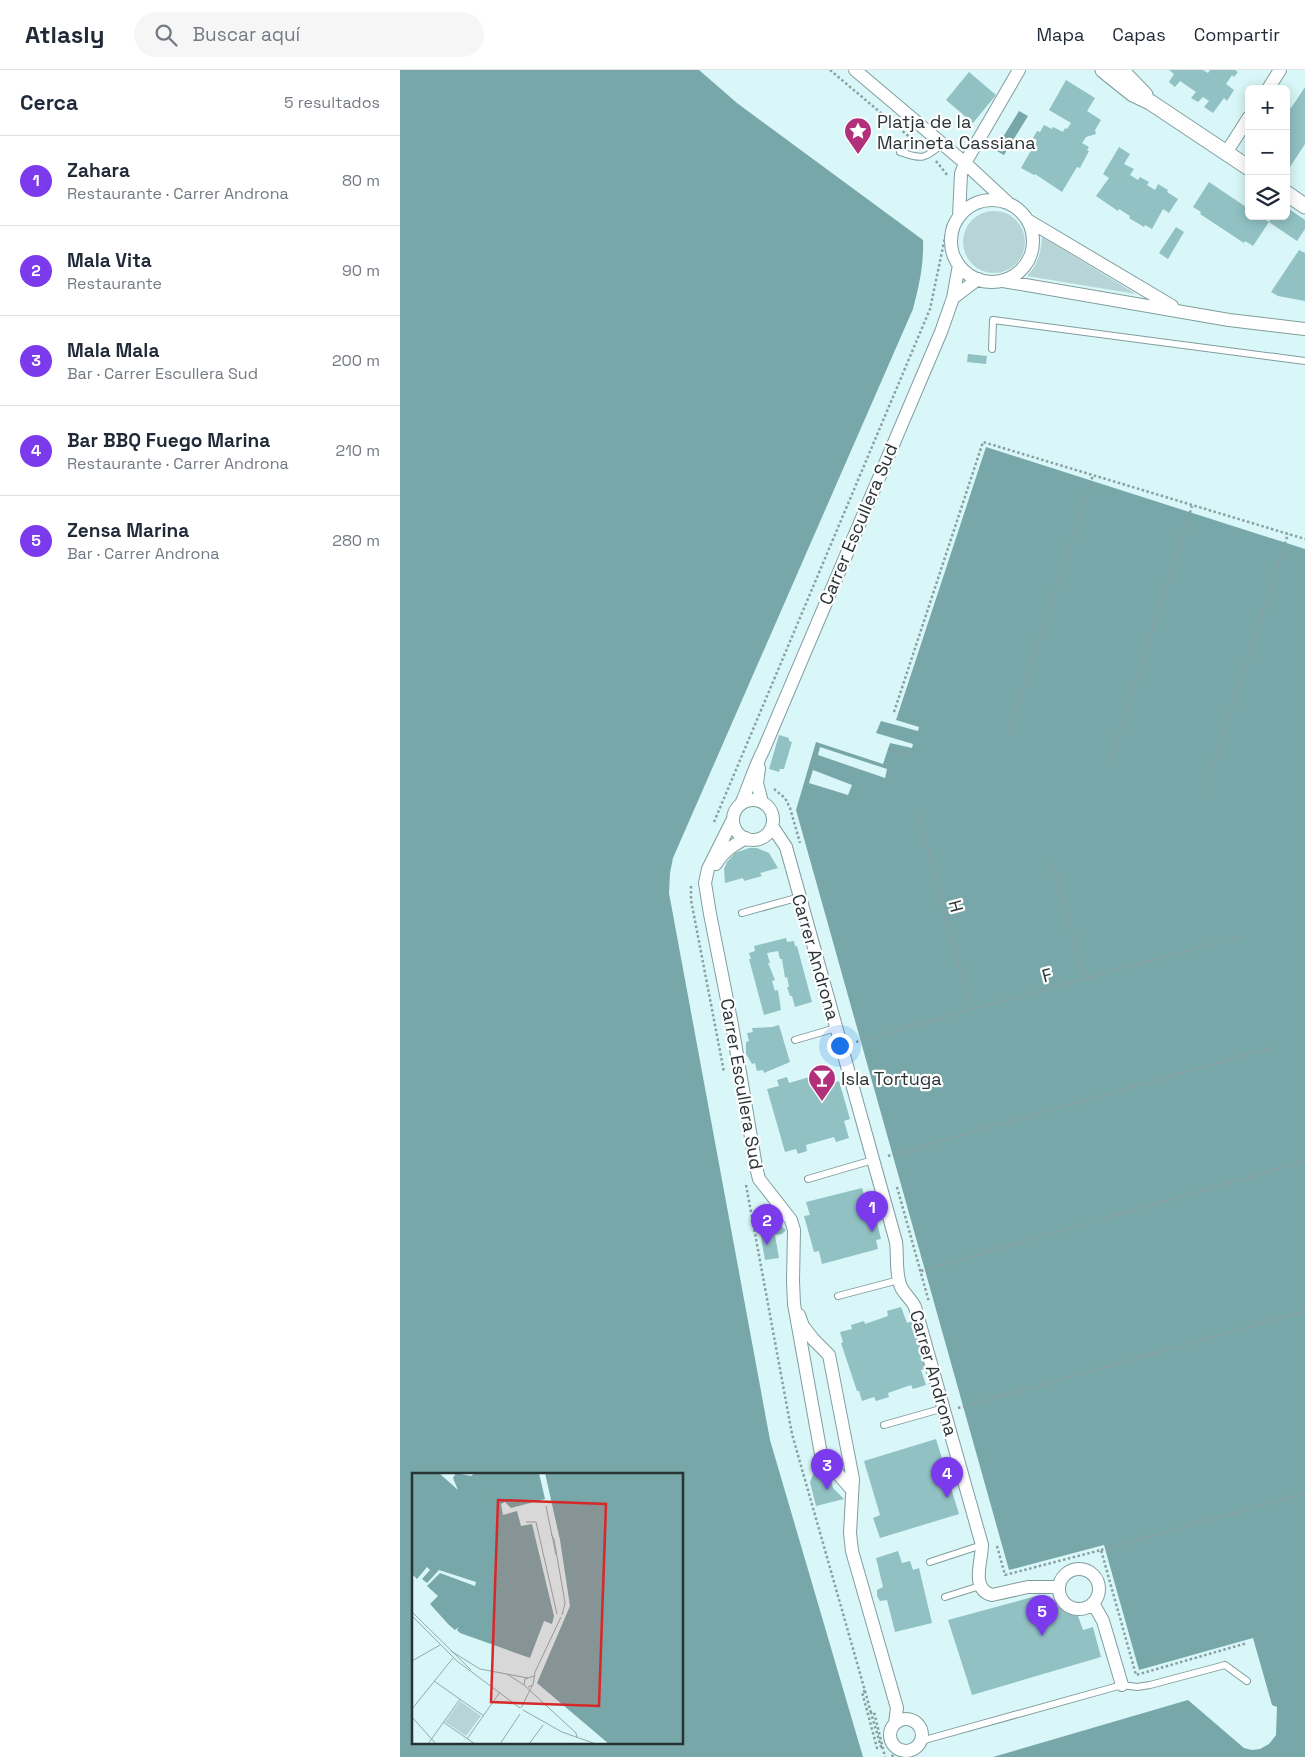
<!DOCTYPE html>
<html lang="es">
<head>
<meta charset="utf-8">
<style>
  body { margin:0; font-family:"Space Grotesk",sans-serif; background:#f6f6f7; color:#1f2937 }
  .controls { position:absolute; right:15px; top:15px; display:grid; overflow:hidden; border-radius:8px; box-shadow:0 2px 12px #0003 }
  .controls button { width:45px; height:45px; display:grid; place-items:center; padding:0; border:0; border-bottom:1px solid #e0e1e3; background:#fff; color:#1f2937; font:25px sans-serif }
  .you { position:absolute; left:439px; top:975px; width:18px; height:18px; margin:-12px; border:4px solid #fff; border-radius:50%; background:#1a73e8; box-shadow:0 0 0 8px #1a73e833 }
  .badge { display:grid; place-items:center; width:32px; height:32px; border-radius:50%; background:#7c3aed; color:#fff; font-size:16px; font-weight:700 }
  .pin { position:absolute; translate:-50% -41px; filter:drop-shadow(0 1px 2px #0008) }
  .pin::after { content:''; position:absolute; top:26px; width:18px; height:15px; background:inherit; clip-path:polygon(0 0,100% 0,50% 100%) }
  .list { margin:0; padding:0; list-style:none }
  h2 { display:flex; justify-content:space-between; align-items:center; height:65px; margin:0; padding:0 20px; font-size:21px }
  h2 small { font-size:16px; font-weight:400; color:#747a83 }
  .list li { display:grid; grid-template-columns:32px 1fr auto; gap:15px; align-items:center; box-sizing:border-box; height:90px; padding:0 20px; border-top:1px solid #e0e1e3 }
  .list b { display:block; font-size:19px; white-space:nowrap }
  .list p { margin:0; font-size:16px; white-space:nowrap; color:#747a83 }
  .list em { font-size:16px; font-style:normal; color:#747a83 }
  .icon { flex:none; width:28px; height:28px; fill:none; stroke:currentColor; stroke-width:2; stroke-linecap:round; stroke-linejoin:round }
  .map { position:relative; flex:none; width:905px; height:1687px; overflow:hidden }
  header { display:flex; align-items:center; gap:30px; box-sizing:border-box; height:70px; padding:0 25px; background:#fff; border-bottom:1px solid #e0e1e3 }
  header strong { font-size:24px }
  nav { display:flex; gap:28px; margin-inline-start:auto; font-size:18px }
  .search { width:350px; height:45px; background:#f6f6f7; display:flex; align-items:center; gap:12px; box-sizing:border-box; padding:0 18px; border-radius:28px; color:#747a83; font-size:19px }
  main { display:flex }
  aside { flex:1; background:#fff }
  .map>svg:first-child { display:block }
  .green { fill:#b7d5d6 }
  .water { fill:#78a7a9; fill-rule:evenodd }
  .pier { fill:#d9f7f8 }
  .building { fill:#91c1c3 }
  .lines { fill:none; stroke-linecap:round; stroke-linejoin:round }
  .service-casing { stroke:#819d9e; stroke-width:8 }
  .minor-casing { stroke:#819d9e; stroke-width:14 }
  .tertiary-casing { stroke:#819d9e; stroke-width:17 }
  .path { stroke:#899fa0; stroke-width:2.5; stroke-dasharray:2.5 2.5; stroke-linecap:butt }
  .service { stroke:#fff; stroke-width:6 }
  .minor { stroke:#fff; stroke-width:12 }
  .tertiary { stroke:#fff; stroke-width:15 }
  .labels { text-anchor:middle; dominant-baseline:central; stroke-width:4.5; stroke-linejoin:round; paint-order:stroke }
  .poi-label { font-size:18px; fill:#283334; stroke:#fdfdfd; text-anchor:start }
  .street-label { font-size:18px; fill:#283334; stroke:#fdfdfd }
  .inset-river { fill:none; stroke:#78a7a9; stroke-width:2.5 }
  .inset-road { fill:none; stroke:#92a9aa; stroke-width:1 }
  .view { fill:#d62828; fill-opacity:0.15; stroke:#d62828; stroke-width:2.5 }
  .inset-edge { fill:none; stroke:#283334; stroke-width:2.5 }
</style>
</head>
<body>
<header>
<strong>Atlasly</strong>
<div class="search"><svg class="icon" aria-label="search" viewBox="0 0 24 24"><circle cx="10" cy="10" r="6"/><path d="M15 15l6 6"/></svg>Buscar aquí</div>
<nav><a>Mapa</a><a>Capas</a><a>Compartir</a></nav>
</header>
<main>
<aside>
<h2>Cerca<small>5 resultados</small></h2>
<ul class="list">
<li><span class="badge">1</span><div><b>Zahara</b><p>Restaurante · Carrer Androna</p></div><em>80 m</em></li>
<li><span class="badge">2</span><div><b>Mala Vita</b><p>Restaurante</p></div><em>90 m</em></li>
<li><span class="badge">3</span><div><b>Mala Mala</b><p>Bar · Carrer Escullera Sud</p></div><em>200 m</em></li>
<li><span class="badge">4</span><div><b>Bar BBQ Fuego Marina</b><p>Restaurante · Carrer Androna</p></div><em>210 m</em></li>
<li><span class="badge">5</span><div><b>Zensa Marina</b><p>Bar · Carrer Androna</p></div><em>280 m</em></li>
</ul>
</aside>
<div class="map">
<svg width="905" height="1687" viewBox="0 0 905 1687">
  <rect width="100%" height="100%" fill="#d9f7f8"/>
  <!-- green -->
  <path class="green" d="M563 172a31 31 0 1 1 62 0a31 31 0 1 1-62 0Z
    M 642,167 L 736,224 L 627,206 C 638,194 641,183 642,167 Z"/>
  <!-- water -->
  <path class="water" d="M 0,0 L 299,0 L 337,33 L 523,170 C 524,194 519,216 513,239 L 273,788 L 270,803 L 269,823 L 370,1370 L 463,1687 L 0,1687 ZM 282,1404 L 282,1673 L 14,1673 L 14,1404 Z
    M 619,41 L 628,46 L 604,85 L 595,80 Z
    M 586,377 L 905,479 L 905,1687 L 593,1687 L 788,1630 L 844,1678 L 852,1680 L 860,1679 L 869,1674 L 876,1665 L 877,1637 L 872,1635 L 853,1568 L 739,1600 L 704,1475 L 609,1500 L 396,740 L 416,672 L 483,694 L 490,673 L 512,678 L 513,674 L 476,663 L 481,651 L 518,661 L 519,657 L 496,650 Z"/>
  <!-- pier -->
  <path class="pier" d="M 420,677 L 487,699 L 485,708 L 418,685 Z
    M 413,700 L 452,715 L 448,725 L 409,713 Z"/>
  <!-- building -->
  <path class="building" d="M 769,0 L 803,0 L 808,3 L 810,0 L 835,0 L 838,2 L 834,7 L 832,5 L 826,14 L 834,20 L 827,31 L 824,28 L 813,43 L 804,37 L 809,31 L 803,27 L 798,32 L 791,28 L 796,22 L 780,11 L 775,17 L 769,12 L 774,4 Z
    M 569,2 L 596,25 L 573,53 L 546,30 Z
    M 666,10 L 695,28 L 687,41 L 701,50 L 695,60 L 696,64 L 686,67 L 682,73 L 689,77 L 687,80 L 689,81 L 680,98 L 677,97 L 662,122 L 635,104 L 634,105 L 621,98 L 637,70 L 633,68 L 637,61 L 640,62 L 644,55 L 652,59 L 653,57 L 663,62 L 665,58 L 667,59 L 671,53 L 649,40 Z
    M 905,17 L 905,74 L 890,97 L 886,94 L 886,35 L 891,38 Z
    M 719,77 L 730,84 L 724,94 L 734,99 L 730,105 L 738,110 L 740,107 L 749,112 L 747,115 L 755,120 L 758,114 L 768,120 L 767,122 L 778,129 L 769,143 L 763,139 L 752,159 L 745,155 L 744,157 L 729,148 L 730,146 L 719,139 L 718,141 L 696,126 L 709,108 L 703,104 Z
    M 809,112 L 849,139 L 849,146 L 860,146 L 869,152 L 853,176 L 845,171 L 844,173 L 800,144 L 801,142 L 793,137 Z
    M 886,137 L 905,150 L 905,159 L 897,171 L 869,152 L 873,146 L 886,146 Z
    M 776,157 L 784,162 L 768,189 L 759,183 Z
    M 899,180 L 905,183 L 905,231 L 878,226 L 871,222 Z
    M 568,284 L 587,286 L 586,294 L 567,292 Z
    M 379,665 L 389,668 L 389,671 L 392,672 L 384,699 L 380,699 L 379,702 L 369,699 Z
    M 349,778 L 357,778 L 369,783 L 378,798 L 360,803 L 362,806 L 344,811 L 343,808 L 325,813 L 324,799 L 327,792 L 335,783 Z
    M 386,868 L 387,872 L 394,871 L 395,876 L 397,876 L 412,932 L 395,937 L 392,926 L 390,926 L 387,917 L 389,917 L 387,907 L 385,908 L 382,889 L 380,889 L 378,881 L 367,883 L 370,893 L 368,893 L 375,910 L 372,911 L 375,921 L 378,920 L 381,940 L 364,945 L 349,889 L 351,889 L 349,883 L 355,881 L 354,876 Z
    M 379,955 L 390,992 L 364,1003 L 363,1000 L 357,1001 L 355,993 L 352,994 L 346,984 L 346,972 L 349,971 L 347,963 L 353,962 L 352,958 L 372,957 Z
    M 428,996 L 433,1013 L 439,1011 L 450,1049 L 444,1051 L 449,1068 L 436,1072 L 434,1067 L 406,1075 L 407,1081 L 398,1084 L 396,1079 L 385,1082 L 367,1019 L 379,1016 L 377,1010 L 387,1007 L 389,1013 L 416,1005 L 414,1000 Z
    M 462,1118 L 464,1125 L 470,1124 L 481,1169 L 476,1170 L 478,1179 L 422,1194 L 419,1181 L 414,1182 L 404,1146 L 410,1145 L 406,1132 Z
    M 363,1137 L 369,1139 L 370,1145 L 373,1145 L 374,1149 L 380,1150 L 378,1154 L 386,1160 L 382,1164 L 375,1165 L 379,1188 L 365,1190 L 359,1156 L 365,1153 L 364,1148 L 360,1144 L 359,1140 Z
    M 501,1237 L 507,1253 L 512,1251 L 528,1298 L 521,1300 L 526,1315 L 513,1319 L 511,1315 L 488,1323 L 489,1327 L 476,1331 L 474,1327 L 462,1331 L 459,1321 L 457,1321 L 441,1273 L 443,1272 L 440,1262 L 452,1259 L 451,1255 L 464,1251 L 465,1254 L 488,1246 L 487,1241 Z
    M 536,1369 L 559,1444 L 480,1468 L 473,1448 L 480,1445 L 464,1391 Z
    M 415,1400 L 429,1403 L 433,1418 L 444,1429 L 416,1436 L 410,1412 Z
    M 498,1481 L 502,1493 L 510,1491 L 513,1500 L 519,1498 L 532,1553 L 495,1562 L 487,1530 L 480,1531 L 477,1526 L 477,1520 L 483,1517 L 476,1488 Z
    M 636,1526 L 678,1546 L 683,1560 L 693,1557 L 701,1587 L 572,1625 L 548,1550 Z"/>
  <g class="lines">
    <!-- service casing -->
    <g class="service-casing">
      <path id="service" d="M 500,82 C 522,89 524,90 542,74
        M 592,279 L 593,250 L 905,291
        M 342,843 L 400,827
        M 395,970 L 436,958
        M 408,1109 L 473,1090
        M 438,1226 L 499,1210
        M 484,1355 L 544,1338
        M 530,1492 L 582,1475
        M 545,1527 L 580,1516
        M 521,1671 L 722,1615 L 737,1617 L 750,1615 L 825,1595 L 847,1611"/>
    </g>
    <!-- minor casing -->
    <g class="minor-casing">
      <path id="minor" d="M 455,0 L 565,93 L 607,132
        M 868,19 L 880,0
        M 826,83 L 849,47
        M551 171a41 41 0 1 1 82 0a41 41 0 1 1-82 0Z
        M 559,146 L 561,104 L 565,93 L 619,0
        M 629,151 L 772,236
        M 603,211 L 829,250 L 905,259
        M 553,228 L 578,209
        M 359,698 L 357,713 L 362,732
        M333 750a20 20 0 1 1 40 0a20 20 0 1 1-40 0Z
        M 341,734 C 349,716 354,698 363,681 L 541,262 L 553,228 L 559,195
        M 333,749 L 308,799 L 305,813 L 310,844 L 332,955 L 356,1097 L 359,1109 L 391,1150 L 394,1160 L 393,1211 L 394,1234 L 421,1384 L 452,1420
        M 372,756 L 386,777 L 496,1172 C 498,1187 495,1203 501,1217 C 505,1225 512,1230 515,1237 L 582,1475 C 582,1491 570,1519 592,1525 L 628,1517 L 659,1517
        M 316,794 C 323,781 334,775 346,768
        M 399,1245 L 403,1256 L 413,1269 L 429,1285 L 453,1409 L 450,1463 L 452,1481 L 497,1638 L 495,1653
        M659 1519a20 20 0 1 1 40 0a20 20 0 1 1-40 0Z
        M 693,1533 L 703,1551 L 722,1615
        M490 1665a16 16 0 1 1 32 0a16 16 0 1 1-32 0Z"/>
    </g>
    <!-- tertiary casing -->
    <g class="tertiary-casing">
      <path id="tertiary" d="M 703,0 L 733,24 L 750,32 L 849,98
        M 721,0 L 745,25
        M 886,123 L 905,136"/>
    </g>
    <!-- path -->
    <path class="path" d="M 430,0 L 519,75
      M 536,91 L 548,106
      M 494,642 L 583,372 L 905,469
      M 608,666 L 693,405
      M 488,679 L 508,685
      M 709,695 L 792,436
      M 374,719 L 385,728 L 390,738 L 400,773
      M 803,726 L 888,464
      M 517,740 L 571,939
      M 314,752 L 530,239 L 548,153
      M 652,793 L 685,908
      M 291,816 L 291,830 L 324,1002
      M 456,972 L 571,939 L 842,866
      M 488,1086 L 874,977
      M 346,1115 L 392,1364 L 465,1621 L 462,1622 L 477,1678 L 481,1677 L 471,1643 L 474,1642 L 485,1687
      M 497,1117 L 529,1232
      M 521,1201 L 905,1091
      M 558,1338 L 905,1241
      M 597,1476 L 605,1505 L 701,1480 L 736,1605 L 847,1573
      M 701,1480 L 905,1423
      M 465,1621 L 471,1643
      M 492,1687 L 496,1677"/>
    <!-- service -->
    <use href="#service" class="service"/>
    <!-- minor -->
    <use href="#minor" class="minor"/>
    <!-- tertiary -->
    <use href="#tertiary" class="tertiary"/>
  </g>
  <!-- icons -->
  <defs>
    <g id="sight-pin" transform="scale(1.4375)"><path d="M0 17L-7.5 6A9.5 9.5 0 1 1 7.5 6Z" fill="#b1307b" stroke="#fdfdfd"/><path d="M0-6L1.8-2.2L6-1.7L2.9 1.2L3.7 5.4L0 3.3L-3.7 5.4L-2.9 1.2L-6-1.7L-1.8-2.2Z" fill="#fff"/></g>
    <g id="bar-pin" transform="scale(1.4375)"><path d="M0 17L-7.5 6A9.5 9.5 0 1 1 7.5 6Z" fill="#b1307b" stroke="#fdfdfd"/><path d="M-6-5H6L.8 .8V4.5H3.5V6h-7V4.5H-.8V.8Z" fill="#fff"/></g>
  </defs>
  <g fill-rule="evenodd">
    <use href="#sight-pin" x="458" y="61"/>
    <use href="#bar-pin" x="422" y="1008"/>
  </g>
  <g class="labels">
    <!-- poi labels -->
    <g class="poi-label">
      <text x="477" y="51">Platja de la<tspan x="477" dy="21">Marineta Cassiana</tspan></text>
      <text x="441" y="1008">Isla Tortuga</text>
    </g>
    <!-- street labels -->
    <g class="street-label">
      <text transform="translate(458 454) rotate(-67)">Carrer Escullera Sud</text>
      <text transform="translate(556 836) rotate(75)">H</text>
      <text transform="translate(416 887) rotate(74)">Carrer Androna</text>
      <text transform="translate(647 905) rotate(-15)">F</text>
      <text transform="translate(342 1014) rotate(80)">Carrer Escullera Sud</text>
      <text transform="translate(534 1303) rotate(74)">Carrer Androna</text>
    </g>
  </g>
  <!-- overview -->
  <g transform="translate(12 1403)">
    <rect width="271" height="271" fill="#d9f7f8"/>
    <path d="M 48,228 L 69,243 L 54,263 L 33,249 Z" fill="#b7d5d6"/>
    <path d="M 0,0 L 27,0 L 46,17 L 41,5 L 44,0 L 59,3 L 63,0 L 127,0 L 133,26 L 99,35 L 93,29 L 89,31 L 91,42 L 105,38 L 109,53 L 120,51 L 142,143 L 140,151 L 132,148 L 118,185 L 48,160 L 45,157 L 47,154 L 43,157 L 37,152 L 18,131 L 26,123 L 15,113 L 28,100 L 63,113 L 64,109 L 27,97 L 15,110 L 10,106 L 18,97 L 15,94 L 5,106 L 0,101 ZM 133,0 L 271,0 L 271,271 L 197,271 L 125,210 L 158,133 L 148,67 Z" fill="#78a7a9"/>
    <path class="inset-river" d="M 1,0 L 29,25 L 47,31 L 59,25 L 84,0M 0,5 L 26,27 L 47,34 L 62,28 L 90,0M 0,11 L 24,30 L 48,38 L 64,30 L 96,0M 0,15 L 35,40 L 48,42 L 67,33 L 102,0M 0,21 L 32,43 L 48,46 L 69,36 L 107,0"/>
    <path class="inset-road" d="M 134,33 L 144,82M 114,49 L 124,49 L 145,141M 139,61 L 142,66 L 153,130 L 150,142M 0,139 L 59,197M 0,143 L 45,188 L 108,235M 39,178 L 68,196 L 116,205M 0,188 L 28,172M 95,201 L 112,212 L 164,260 L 165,265M 22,208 L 72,243M 112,212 L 113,206 L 122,203M 116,214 L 121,212 L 123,199 L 149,144M 109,235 L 120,213M 0,236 L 41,185M 111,237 L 150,259 L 184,271M 0,244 L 24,271M 31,249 L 63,271M 55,266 L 88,219M 16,271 L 48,226M 88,271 L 108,241M 117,271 L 131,252"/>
    <path class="view" d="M 86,27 L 194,31 L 187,233 L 79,229 Z"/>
    <rect width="271" height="271" class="inset-edge"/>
  </g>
</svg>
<div class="controls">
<button>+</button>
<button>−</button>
<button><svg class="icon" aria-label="layers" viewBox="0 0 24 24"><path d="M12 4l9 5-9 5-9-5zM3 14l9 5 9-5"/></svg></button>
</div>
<div class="you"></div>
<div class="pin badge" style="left:472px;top:1162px">1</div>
<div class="pin badge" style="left:367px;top:1175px">2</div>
<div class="pin badge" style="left:427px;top:1420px">3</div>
<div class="pin badge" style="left:547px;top:1428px">4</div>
<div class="pin badge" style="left:642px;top:1566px">5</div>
</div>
</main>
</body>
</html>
